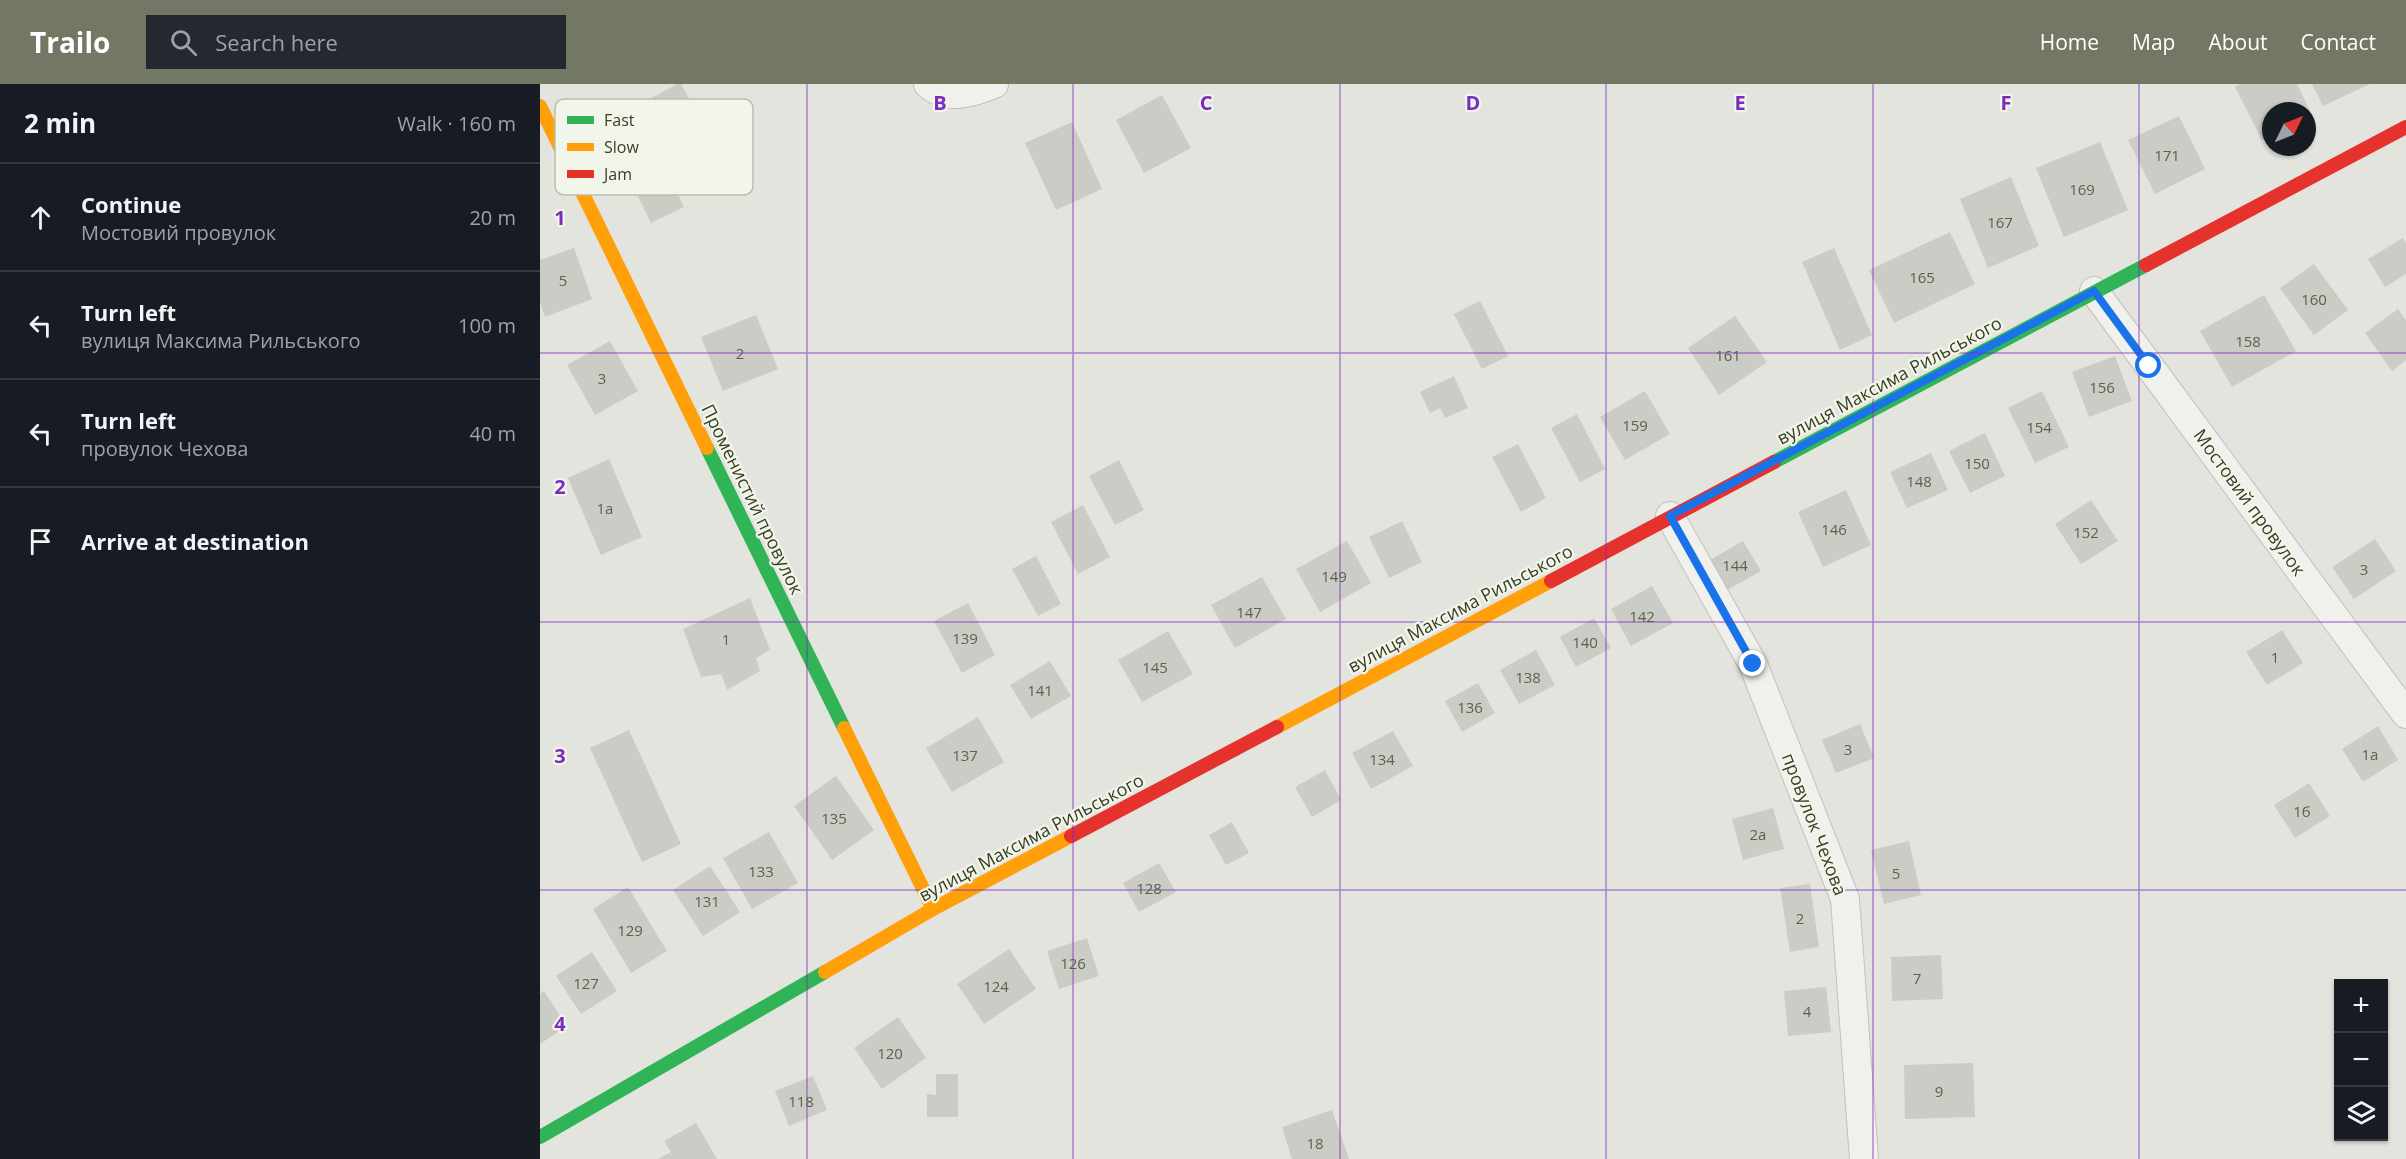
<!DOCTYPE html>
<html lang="en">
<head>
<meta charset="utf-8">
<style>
  body { margin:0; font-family:"Open Sans",sans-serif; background:#242831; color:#f1f3f6 }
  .controls { position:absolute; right:18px; bottom:18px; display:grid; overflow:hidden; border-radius:0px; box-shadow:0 2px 4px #0004 }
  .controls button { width:54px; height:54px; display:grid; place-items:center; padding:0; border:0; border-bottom:2px solid #363941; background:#171b24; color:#f1f3f6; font:30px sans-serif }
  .compass { position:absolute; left:1722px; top:18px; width:54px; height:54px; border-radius:50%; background:#171b24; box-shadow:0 2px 4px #0004; rotate:47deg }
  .stop { position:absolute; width:18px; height:18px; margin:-14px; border:4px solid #1a73e8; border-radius:50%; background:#fff }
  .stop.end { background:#1a73e8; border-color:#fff; box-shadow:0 2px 6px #0008 }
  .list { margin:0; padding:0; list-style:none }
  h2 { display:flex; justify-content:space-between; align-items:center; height:78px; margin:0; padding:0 24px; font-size:26px }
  h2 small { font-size:20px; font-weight:400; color:#9ea1a6 }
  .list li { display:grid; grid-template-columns:39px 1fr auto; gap:18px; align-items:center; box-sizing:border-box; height:108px; padding:0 24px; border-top:2px solid #363941 }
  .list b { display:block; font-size:22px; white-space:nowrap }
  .list p { margin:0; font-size:20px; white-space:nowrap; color:#9ea1a6 }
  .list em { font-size:20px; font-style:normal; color:#9ea1a6 }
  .icon { flex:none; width:33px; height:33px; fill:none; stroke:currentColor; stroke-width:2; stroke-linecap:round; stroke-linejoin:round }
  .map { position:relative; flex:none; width:1866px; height:1075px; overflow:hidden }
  header { display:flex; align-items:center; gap:36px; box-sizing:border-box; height:84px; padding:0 30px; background:#737864; color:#fff }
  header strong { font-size:28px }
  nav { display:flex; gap:33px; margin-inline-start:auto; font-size:21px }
  .search { width:420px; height:54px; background:#242831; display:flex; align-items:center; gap:15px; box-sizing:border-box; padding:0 21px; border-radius:0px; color:#9ea1a6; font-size:22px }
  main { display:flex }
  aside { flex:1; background:#171b24 }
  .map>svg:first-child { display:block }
  .building { fill:#cbccc5 }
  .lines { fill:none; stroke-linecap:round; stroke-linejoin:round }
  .street-casing { stroke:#c1c2bb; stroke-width:30 }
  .street { stroke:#f0f0ed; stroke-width:28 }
  .fast { stroke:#30b455; stroke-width:14 }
  .slow { stroke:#ff9f0a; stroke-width:14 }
  .jam { stroke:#e5322d; stroke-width:14 }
  .route { stroke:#1a73e8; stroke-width:8 }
  .grid { fill:none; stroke:#7b2cbf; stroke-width:1.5; stroke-opacity:0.55 }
  .labels { text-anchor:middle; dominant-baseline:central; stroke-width:4.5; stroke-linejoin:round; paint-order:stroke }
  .number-label { font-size:15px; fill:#5d624c }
  .street-label { font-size:18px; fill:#373e23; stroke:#f2f5ea }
  .key { fill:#f2f5ea; stroke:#babeae; stroke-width:1.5 }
  .key-label { font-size:16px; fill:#373e23 }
  .grid-label { font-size:20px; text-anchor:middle; font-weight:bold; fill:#7b2cbf; stroke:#f2f5ea; stroke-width:4.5; stroke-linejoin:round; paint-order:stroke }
</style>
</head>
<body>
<header>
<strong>Trailo</strong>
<div class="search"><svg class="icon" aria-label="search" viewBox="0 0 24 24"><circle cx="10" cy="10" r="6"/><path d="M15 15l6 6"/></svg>Search here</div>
<nav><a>Home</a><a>Map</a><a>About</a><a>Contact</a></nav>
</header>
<main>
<aside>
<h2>2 min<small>Walk · 160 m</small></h2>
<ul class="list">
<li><svg class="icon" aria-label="ahead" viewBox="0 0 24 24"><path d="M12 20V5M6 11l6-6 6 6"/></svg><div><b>Continue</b><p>Мостовий провулок</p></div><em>20 m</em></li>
<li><svg class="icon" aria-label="left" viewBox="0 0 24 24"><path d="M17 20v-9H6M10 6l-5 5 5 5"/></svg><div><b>Turn left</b><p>вулиця Максима Рильського</p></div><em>100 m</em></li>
<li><svg class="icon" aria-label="left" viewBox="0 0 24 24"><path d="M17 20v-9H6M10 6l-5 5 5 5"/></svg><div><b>Turn left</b><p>провулок Чехова</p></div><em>40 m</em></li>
<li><svg class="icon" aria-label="arrive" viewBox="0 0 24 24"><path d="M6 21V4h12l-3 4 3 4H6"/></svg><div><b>Arrive at destination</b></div></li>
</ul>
</aside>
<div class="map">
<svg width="1866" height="1075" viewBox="0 0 1866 1075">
  <rect width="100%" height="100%" fill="#e3e4dd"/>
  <!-- building -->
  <path class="building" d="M 137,0 L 141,0 L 171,55 L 122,82 L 90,26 Z
    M 1700,0 L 1757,0 L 1772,31 L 1767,34 L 1767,27 L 1731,27 L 1731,51 L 1722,56 L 1695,3 Z
    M 1772,0 L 1830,0 L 1783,22 Z
    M 622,11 L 651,64 L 604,89 L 576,36 Z
    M 1639,32 L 1665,85 L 1615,110 L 1588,56 Z
    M 532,38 L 562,105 L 516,126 L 485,59 Z
    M 1560,58 L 1588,126 L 1524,153 L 1496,84 Z
    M 127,88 L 144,123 L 111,139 L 94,104 Z
    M 1471,93 L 1499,162 L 1448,184 L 1420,115 Z
    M 1410,148 L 1435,200 L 1354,239 L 1329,186 Z
    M 1863,154 L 1866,159 L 1866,190 L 1845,203 L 1828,175 Z
    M 34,164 L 52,215 L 5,233 L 0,218 L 0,176 Z
    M 1294,164 L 1332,251 L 1300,266 L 1262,178 Z
    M 1774,180 L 1808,226 L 1774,251 L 1740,204 Z
    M 1724,211 L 1756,267 L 1692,303 L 1660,247 Z
    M 940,217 L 968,272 L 942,285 L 914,230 Z
    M 1858,225 L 1866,236 L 1866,276 L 1852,287 L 1825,249 Z
    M 216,231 L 238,285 L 183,307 L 161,253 Z
    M 1195,232 L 1227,278 L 1179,311 L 1148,264 Z
    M 70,257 L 98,307 L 55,331 L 27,281 Z
    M 1575,272 L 1592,317 L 1549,333 L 1532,288 Z
    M 914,292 L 928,324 L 905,334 L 900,324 L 890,329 L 880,308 Z
    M 1105,307 L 1130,350 L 1085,376 L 1060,333 Z
    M 1502,307 L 1529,363 L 1495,379 L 1468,324 Z
    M 1037,330 L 1065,385 L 1040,398 L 1011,344 Z
    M 1445,349 L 1465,392 L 1430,409 L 1409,367 Z
    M 978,360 L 1006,414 L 981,428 L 952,373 Z
    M 1391,369 L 1408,406 L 1367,424 L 1350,388 Z
    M 69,375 L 102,453 L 61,471 L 28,394 Z
    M 579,376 L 604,426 L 575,441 L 549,392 Z
    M 1306,406 L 1331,461 L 1283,483 L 1258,428 Z
    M 1551,416 L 1578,457 L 1541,480 L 1515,440 Z
    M 543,421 L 570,473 L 538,490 L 511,438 Z
    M 862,437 L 882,478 L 849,494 L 829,453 Z
    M 1835,455 L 1856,487 L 1814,515 L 1792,483 Z
    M 807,457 L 831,499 L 780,528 L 756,485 Z
    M 1203,457 L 1221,487 L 1187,506 L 1170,476 Z
    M 496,472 L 521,520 L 498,532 L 472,485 Z
    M 722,493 L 746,535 L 695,564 L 671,521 Z
    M 1112,502 L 1133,539 L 1091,562 L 1071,525 Z
    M 210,514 L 230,566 L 216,574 L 220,587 L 187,606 L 181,590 L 161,593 L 143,545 Z
    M 428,519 L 455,571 L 422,589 L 394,537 Z
    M 1054,534 L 1071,564 L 1036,583 L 1020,553 Z
    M 1742,546 L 1763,579 L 1727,601 L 1706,568 Z
    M 628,547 L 653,590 L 602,618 L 578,576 Z
    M 996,566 L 1015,601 L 979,620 L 960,586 Z
    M 510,577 L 531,612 L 491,635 L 470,601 Z
    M 938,599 L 955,629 L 922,648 L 905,617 Z
    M 438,633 L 464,678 L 412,708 L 386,664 Z
    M 1320,640 L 1334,674 L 1296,689 L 1282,656 Z
    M 1838,642 L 1858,676 L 1823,698 L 1802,665 Z
    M 89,646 L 141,760 L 102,778 L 50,664 Z
    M 853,647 L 873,682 L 831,705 L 812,669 Z
    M 785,686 L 801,716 L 772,733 L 755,703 Z
    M 296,692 L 334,746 L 292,776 L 254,722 Z
    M 1769,699 L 1790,732 L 1755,754 L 1734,721 Z
    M 1233,724 L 1244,765 L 1203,776 L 1192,735 Z
    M 692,738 L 709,769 L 686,781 L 669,751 Z
    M 229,748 L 258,799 L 212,825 L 183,774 Z
    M 1369,757 L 1381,811 L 1344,820 L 1331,766 Z
    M 619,779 L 636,808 L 599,828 L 583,799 Z
    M 170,782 L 200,828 L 163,852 L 133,806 Z
    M 1270,800 L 1279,863 L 1250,868 L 1240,804 Z
    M 88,803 L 127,867 L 91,889 L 53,825 Z
    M 547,854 L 559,892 L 519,905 L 507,867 Z
    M 469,865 L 496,905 L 444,940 L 417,900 Z
    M 52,868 L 77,907 L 41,930 L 16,892 Z
    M 1401,871 L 1403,915 L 1352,917 L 1351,873 Z
    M 1286,903 L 1291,948 L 1248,952 L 1244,907 Z
    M 4,907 L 27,942 L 0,960 L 0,910 Z
    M 358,933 L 386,974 L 342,1005 L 314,964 Z
    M 1433,979 L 1435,1033 L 1365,1035 L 1364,981 Z
    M 396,990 L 418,990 L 418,1033 L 387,1033 L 387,1010 L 396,1011 Z
    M 273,992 L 287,1026 L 249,1042 L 235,1007 Z
    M 792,1026 L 809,1075 L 752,1075 L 742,1043 Z
    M 156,1039 L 177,1075 L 118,1075 L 131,1068 L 124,1057 Z"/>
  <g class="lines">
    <!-- street casing -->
    <g class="street-casing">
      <path id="street" d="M 388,0 C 406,17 433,9 454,0
        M 1554,207 L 1866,630
        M 1130,432 L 1213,580 L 1305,815 L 1324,1075"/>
    </g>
    <!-- street -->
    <use href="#street" class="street"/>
    <!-- fast -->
    <path class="fast" d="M 167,364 L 304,644
      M 1234,378 L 1606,181
      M 0,1053 L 285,888"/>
    <!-- slow -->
    <path class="slow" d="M 0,22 L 167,364
      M 737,643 L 1011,497
      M 304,644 L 393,825
      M 285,888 L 393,825 L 531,752"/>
    <!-- jam -->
    <path class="jam" d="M 1606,181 L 1866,43
      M 1011,497 L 1234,378
      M 531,752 L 737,643"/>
  </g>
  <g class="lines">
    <!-- route -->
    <path class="route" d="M 1213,580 L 1130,432 L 1554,207 L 1609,282"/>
  </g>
  <!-- grid -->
  <path class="grid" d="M 267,0 L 267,1075M 533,0 L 533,1075M 800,0 L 800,1075M 1066,0 L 1066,1075M 1333,0 L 1333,1075M 1599,0 L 1599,1075M 0,269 L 1866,269M 0,538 L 1866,538M 0,806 L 1866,806"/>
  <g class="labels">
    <!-- number labels -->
    <g class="number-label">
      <text x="1627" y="71">171</text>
      <text x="1542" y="105">169</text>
      <text x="1460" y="138">167</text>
      <text x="1382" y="193">165</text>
      <text x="23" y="196">5</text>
      <text x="1774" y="215">160</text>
      <text x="1708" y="257">158</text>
      <text x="200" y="269">2</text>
      <text x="1188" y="271">161</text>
      <text x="62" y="294">3</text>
      <text x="1562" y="303">156</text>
      <text x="1095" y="341">159</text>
      <text x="1499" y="343">154</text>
      <text x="1437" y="379">150</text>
      <text x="1379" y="397">148</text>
      <text x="65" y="424">1а</text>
      <text x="1294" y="445">146</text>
      <text x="1546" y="448">152</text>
      <text x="1195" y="481">144</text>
      <text x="1824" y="485">3</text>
      <text x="794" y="492">149</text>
      <text x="709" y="528">147</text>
      <text x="1102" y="532">142</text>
      <text x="425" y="554">139</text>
      <text x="186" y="555">1</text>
      <text x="1045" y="558">140</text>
      <text x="1735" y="573">1</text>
      <text x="615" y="583">145</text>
      <text x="988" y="593">138</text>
      <text x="500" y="606">141</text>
      <text x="930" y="623">136</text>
      <text x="1308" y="665">3</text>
      <text x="1830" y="670">1а</text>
      <text x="425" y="671">137</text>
      <text x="842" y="675">134</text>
      <text x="1762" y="727">1б</text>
      <text x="294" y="734">135</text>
      <text x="1218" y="750">2а</text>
      <text x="221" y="787">133</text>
      <text x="1356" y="789">5</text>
      <text x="609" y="804">128</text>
      <text x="167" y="817">131</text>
      <text x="1260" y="834">2</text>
      <text x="90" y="846">129</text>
      <text x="533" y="879">126</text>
      <text x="1377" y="894">7</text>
      <text x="46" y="899">127</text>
      <text x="456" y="902">124</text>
      <text x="1267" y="927">4</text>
      <text x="350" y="969">120</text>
      <text x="1399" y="1007">9</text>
      <text x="261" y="1017">118</text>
      <text x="775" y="1059">18</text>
    </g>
    <!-- street labels -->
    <g class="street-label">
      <text transform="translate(1349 296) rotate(-28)">вулиця Максима Рильського</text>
      <text transform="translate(213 415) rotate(64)">Променистий провулок</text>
      <text transform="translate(1710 418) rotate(54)">Мостовий провулок</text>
      <text transform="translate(920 524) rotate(-28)">вулиця Максима Рильського</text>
      <text transform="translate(1275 740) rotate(69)">провулок Чехова</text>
      <text transform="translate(491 753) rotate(-28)">вулиця Максима Рильського</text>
    </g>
  </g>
  <!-- legend -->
  <rect x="15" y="15" width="198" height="96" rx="9" class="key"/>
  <rect x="27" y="32" width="27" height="8" fill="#30b455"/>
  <rect x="27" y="59" width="27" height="8" fill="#ff9f0a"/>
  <rect x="27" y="86" width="27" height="8" fill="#e5322d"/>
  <g class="key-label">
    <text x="64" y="42">Fast</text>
    <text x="64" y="69">Slow</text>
    <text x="64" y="96">Jam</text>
  </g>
  <g class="grid-label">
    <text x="400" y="26">B</text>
    <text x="666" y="26">C</text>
    <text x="933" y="26">D</text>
    <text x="1200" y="26">E</text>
    <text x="1466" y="26">F</text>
    <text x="20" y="141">1</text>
    <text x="20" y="410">2</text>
    <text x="20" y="679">3</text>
    <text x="20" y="947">4</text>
  </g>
</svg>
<div class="controls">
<button>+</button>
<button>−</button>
<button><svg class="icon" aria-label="layers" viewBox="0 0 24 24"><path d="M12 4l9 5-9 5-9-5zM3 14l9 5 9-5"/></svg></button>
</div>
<svg class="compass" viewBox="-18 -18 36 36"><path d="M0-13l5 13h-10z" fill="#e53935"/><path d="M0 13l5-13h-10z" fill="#9ea1a6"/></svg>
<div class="stop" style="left:1609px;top:282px"></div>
<div class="stop end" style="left:1213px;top:580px"></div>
</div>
</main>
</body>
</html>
